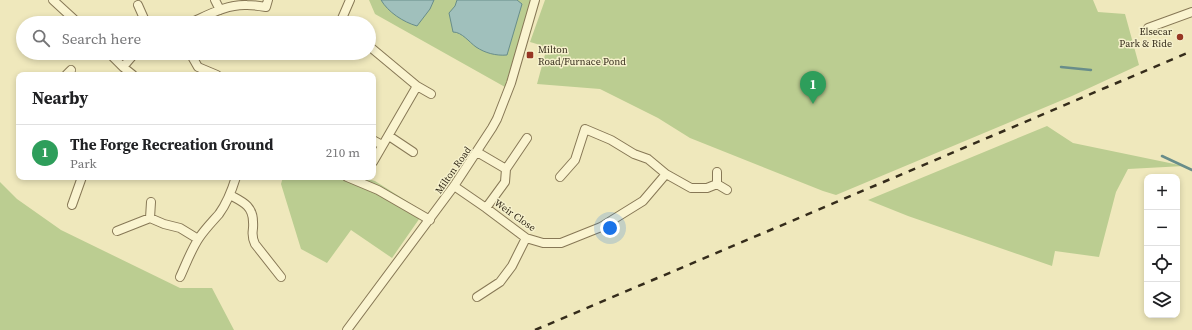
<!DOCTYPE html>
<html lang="en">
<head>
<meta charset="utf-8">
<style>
  body { margin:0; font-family:"Source Serif 4",serif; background:#f2f2f2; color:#202124 }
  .controls { position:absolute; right:12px; bottom:12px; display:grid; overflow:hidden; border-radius:8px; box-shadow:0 2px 6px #0003 }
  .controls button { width:36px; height:36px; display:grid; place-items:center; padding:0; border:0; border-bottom:1px solid #e0e0e0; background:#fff; color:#202124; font:20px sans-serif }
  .you { position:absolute; left:610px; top:228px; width:14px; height:14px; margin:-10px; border:3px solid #fff; border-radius:50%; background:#1a73e8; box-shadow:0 0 0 6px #1a73e833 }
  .badge { display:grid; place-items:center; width:26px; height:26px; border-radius:50%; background:#973724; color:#fff; font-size:13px; font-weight:700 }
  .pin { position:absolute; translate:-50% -33px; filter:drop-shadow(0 1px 2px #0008) }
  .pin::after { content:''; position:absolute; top:21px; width:14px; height:12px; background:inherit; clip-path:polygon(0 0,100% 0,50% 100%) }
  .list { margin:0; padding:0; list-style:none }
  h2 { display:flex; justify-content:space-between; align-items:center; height:52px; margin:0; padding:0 16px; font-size:17px }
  h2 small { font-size:13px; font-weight:400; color:#757577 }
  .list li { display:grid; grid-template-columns:26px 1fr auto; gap:12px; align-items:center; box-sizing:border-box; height:56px; padding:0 16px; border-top:1px solid #e0e0e0 }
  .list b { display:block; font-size:15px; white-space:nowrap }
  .list p { margin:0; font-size:13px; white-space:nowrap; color:#757577 }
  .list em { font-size:13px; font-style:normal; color:#757577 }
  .icon { flex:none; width:22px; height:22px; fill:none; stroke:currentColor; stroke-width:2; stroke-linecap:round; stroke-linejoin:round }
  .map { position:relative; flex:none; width:1192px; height:330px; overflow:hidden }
  .search { position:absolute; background:#fff; box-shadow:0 2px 6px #0003; left:16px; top:16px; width:360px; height:44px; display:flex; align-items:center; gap:10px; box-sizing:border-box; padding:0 14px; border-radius:22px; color:#757577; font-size:15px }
  .panel { position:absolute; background:#fff; box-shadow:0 2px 6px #0003; left:16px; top:72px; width:360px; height:108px; border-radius:8px }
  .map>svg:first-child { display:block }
  .green { fill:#bbcd91 }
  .water { fill:#a0c0bc; stroke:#688d8a }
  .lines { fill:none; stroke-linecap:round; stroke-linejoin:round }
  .stream { stroke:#688d8a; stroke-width:2.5 }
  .minor-casing { stroke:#877856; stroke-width:10 }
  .minor { stroke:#faf4d0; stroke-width:8 }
  .rail { stroke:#352c1b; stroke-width:2.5; stroke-dasharray:7 7; stroke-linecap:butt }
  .poi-dot { fill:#973724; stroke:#f6f1cc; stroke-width:1.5 }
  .labels { text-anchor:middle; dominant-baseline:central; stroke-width:3; stroke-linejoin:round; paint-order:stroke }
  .poi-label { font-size:10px; fill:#352c1b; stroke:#f6f1cc; text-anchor:end }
  .street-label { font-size:10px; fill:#352c1b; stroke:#f6f1cc }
</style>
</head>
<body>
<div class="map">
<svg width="1192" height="330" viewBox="0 0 1192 330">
  <rect width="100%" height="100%" fill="#efe8bc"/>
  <!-- green -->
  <path class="green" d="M 369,0 L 531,0 L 505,87 L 375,14 Z
    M 545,0 L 1093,0 L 1098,12 L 1125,14 L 1139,65 L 1072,96 L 836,195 L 823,191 L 690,138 L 658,118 L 600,89 L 537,84 L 547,47 L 530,42 Z
    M 1047,126 L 1073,143 L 1184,166 L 1128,169 L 1116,192 L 1099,257 L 1055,251 L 1052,266 L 908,216 L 868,200 Z
    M 283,177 L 361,177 L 375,181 L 424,212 L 392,258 L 351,230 L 327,263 L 301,249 L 281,184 Z
    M 0,182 L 17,199 L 61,230 L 180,288 L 212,288 L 234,330 L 0,330 Z"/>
  <!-- water -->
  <path class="water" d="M 381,0 L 434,0 L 430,9 L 417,26 C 403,22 388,12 381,0 Z
    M 457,0 L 517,0 L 522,4 L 507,55 C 496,56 485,53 476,47 C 469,42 462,32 453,32 L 449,13 L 455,6 Z"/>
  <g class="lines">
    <!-- stream -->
    <path class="stream" d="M 1061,67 L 1091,70
      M 1162,156 L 1192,170"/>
    <!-- minor casing -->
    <g class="minor-casing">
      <path id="minor" d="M 53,0 L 78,23
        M 215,0 L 220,10
        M 138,5 L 146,23
        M 190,23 C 208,15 227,4 247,5 C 253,5 260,6 266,7 L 268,0
        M 340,23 L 350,0
        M 1148,28 L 1192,12
        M 369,46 L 417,86 L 431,94
        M 109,53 L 123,67 L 133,75
        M 190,53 L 198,67 L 217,75
        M 123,67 L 135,53
        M 66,75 L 71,70
        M 389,136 L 413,152
        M 373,140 L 382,145
        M 477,152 L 506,169 L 505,182 L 486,208
        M 373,162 L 417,86
        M 506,169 L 527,138
        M 347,177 L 378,190 L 430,220
        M 560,177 L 575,160 L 585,129 L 611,140 L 634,154 L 648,159 L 666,174 L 691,188 L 707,188 L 717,184 L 727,190
        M 717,184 L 717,172
        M 454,186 L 486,208 L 526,238 L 543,243 L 561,243 L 601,227 L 643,201 L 666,174
        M 230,195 C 243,202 253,206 253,222 C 254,232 250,233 255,244 L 281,277
        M 72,205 L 82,177
        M 150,218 L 151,202
        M 117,231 L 150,218 L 164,224 L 180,228 L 198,239
        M 180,277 C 186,264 191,250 199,238 C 205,229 212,222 219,214 C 227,203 232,190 236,177
        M 477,297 L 500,282 L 512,266 L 526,238
        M 347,330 L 454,186 L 492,128 L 497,119 L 511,83 L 535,0"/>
    </g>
    <!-- minor -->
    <use href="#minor" class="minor"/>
    <!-- rail -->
    <path class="rail" d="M 535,330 L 1192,51"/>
  </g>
  <!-- markers -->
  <g class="poi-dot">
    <circle cx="1180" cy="37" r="4"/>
    <rect x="526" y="51" width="8" height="8" rx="2"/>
  </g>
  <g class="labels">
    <!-- poi labels -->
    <g class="poi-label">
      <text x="1172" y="31">Elsecar<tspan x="1172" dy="12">Park &amp; Ride</tspan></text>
      <text x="538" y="49" text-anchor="start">Milton<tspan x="538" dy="12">Road/Furnace Pond</tspan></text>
    </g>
    <!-- street labels -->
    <g class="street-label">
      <text transform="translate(453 170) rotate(-55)">Milton Road</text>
      <text transform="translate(515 215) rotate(35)">Weir Close</text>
    </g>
  </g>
</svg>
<div class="controls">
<button>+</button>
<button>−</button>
<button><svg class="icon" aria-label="locate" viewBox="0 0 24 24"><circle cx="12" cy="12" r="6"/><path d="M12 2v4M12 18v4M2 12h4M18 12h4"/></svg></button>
<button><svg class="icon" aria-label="layers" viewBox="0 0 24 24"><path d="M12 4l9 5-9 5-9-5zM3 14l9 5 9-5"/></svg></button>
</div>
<div class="you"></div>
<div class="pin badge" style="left:813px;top:104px;background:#2e9e5b">1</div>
<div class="search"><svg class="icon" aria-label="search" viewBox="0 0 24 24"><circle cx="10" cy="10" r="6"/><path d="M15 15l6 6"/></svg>Search here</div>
<section class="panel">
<h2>Nearby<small></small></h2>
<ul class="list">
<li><span class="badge" style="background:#2e9e5b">1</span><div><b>The Forge Recreation Ground</b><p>Park</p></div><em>210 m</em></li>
</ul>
</section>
</div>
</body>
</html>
